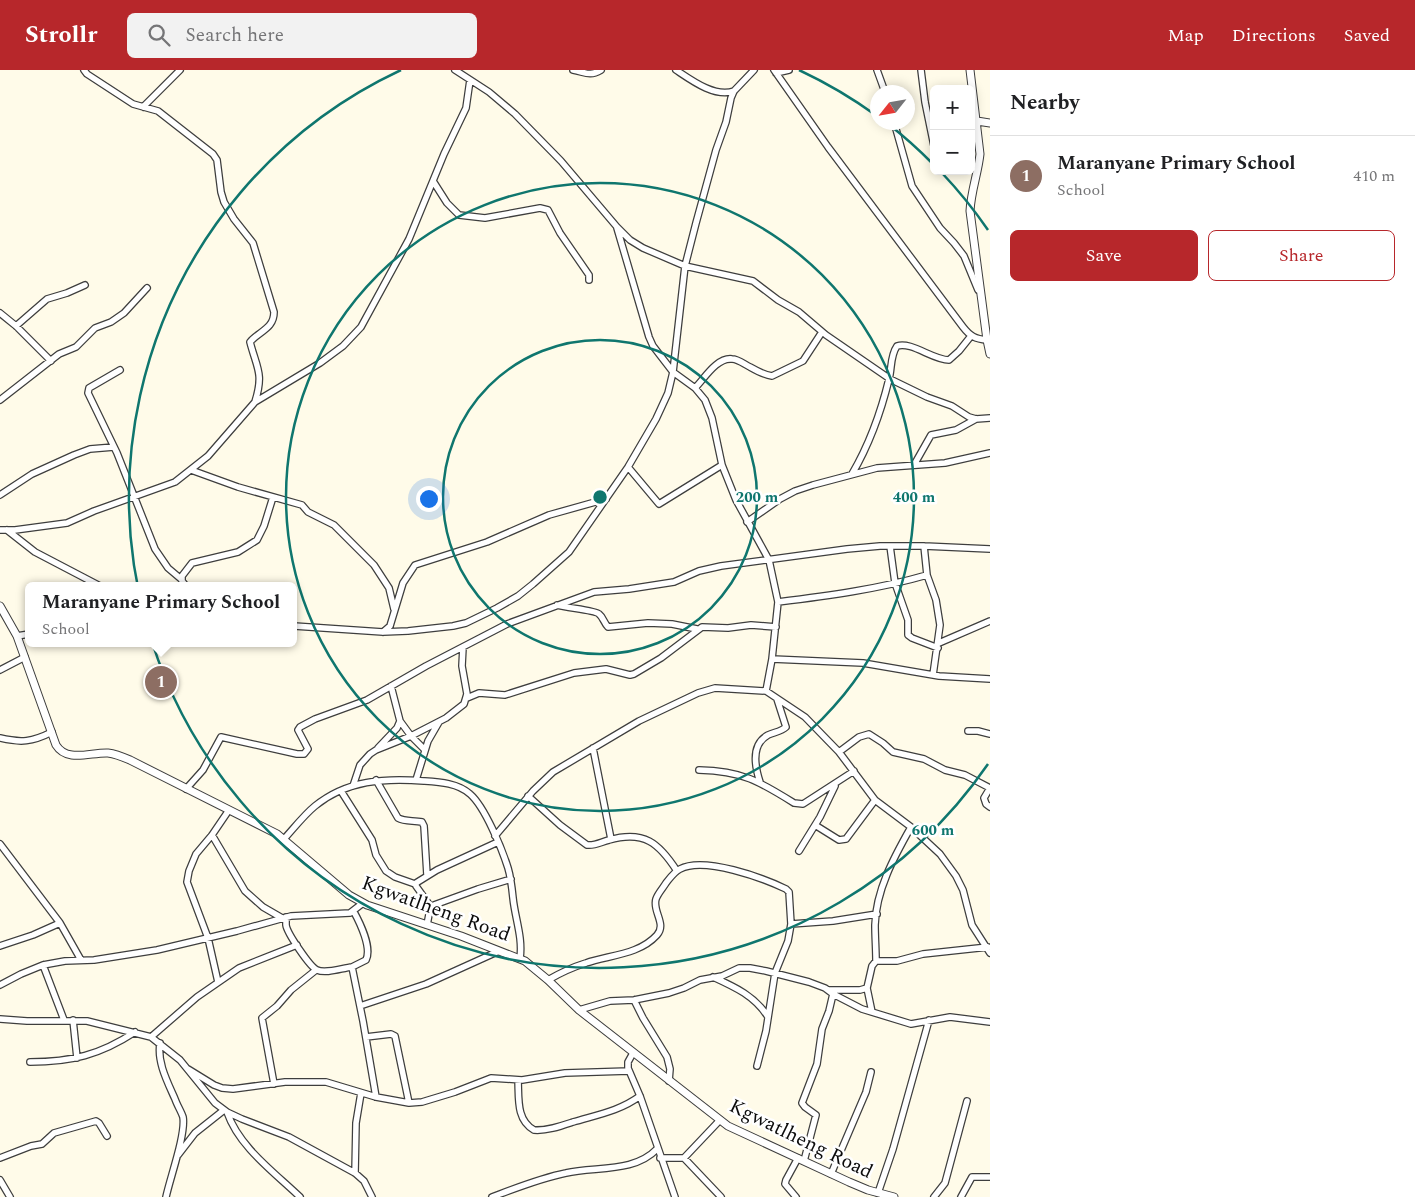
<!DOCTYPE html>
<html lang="en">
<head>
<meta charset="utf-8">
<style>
  body { margin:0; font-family:Spectral,serif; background:#f2f2f2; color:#202124 }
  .controls { position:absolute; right:15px; top:15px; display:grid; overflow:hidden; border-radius:8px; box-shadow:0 2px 12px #0003 }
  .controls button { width:45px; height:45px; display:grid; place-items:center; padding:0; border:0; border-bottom:1px solid #e0e0e0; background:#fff; color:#202124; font:25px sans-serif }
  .compass { position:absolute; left:870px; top:15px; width:45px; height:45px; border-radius:50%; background:#fff; box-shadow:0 2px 12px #0003; rotate:239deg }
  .you { position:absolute; left:428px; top:428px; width:18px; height:18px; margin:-12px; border:4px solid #fff; border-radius:50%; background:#1a73e8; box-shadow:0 0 0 8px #1a73e833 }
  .badge { display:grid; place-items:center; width:32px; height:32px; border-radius:50%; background:#b7272b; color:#fff; font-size:16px; font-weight:700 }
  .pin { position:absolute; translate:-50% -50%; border:2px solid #fff; box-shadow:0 1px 5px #0006 }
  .popup { position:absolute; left:25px; top:512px; width:272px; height:65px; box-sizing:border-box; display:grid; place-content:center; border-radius:8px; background:#fff; filter:drop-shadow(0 1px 4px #0005); font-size:16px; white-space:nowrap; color:#757577 }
  .popup b { font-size:19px; color:#202124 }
  .popup::after { content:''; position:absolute; left:50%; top:100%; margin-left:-10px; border:10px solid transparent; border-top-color:#fff }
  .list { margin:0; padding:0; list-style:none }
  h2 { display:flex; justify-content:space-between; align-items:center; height:65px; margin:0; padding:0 20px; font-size:21px }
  h2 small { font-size:16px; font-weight:400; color:#757577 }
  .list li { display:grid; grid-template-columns:32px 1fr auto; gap:15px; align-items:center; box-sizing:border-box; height:80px; padding:0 20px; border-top:1px solid #e0e0e0 }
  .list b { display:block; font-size:19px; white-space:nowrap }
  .list p { margin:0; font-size:16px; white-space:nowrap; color:#757577 }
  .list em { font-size:16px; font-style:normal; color:#757577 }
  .actions { display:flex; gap:10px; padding:15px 20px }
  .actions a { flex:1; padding:11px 0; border:1px solid #b7272b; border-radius:8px; text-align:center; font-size:18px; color:#b7272b }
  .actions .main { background:#b7272b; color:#fff }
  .icon { flex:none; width:28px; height:28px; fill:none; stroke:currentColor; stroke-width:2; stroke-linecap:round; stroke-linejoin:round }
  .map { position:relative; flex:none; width:990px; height:1127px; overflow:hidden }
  header { display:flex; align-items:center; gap:30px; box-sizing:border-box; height:70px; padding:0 25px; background:#b7272b; color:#fff }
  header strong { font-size:24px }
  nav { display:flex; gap:28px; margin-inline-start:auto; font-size:18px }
  .search { width:350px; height:45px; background:#f2f2f2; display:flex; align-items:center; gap:12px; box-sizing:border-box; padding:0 18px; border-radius:8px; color:#757577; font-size:19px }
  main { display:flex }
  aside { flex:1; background:#fff }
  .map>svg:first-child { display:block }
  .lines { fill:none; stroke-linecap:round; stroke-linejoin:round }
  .minor-casing { stroke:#3e3e3e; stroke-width:8 }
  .tertiary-casing { stroke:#3e3e3e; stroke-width:9 }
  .minor { stroke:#fff; stroke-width:5.5 }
  .tertiary { stroke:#fff; stroke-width:7 }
  .ring { fill:none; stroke:#0f766e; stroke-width:2.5 }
  .labels { text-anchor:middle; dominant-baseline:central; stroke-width:5; stroke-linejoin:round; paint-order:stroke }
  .street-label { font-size:20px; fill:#0b0b0b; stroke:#fff }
  .centre { fill:#0f766e; stroke:#fff; stroke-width:2.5 }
  .ring-label { font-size:15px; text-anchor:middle; font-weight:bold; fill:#0f766e; stroke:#fff; stroke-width:5; stroke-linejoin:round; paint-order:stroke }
</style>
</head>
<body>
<header>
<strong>Strollr</strong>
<div class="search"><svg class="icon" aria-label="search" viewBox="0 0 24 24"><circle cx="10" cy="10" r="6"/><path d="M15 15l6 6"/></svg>Search here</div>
<nav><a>Map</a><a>Directions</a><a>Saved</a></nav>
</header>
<main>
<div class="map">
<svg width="990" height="1127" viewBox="0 0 990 1127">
  <rect width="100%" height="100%" fill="#fffbe9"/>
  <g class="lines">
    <!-- minor casing -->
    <g class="minor-casing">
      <path id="minor" d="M 84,0 L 87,4 L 133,34 L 158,41 L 213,84 L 217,90 L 221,122 L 224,132 L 234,149 L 253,173 L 274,242 C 274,259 259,261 250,272 C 257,299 264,303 255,332
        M 455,0 L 489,22 L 515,44 L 561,91 L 617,157 L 630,170 L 643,178 L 685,196 L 753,211 L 778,230 L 799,242 L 826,265 L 890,309 L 927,327 L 952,336 L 969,347 L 976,349 L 990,348
        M 573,0 C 585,2 589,7 601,0
        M 676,0 C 691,10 715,28 734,21
        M 774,0 L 828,77 L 963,257 C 970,266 975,269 987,270
        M 877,0 L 885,22
        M 921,0 L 925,32 L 934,76
        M 776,3 L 789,0
        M 143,37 L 180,0
        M 894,52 L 912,116 L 940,158 L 954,173 L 964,186 L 978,220
        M 433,111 L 447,133 L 459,145 L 485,148 L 540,138 L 548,140 L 560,163 L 589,205 L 589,210
        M 617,158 L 649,267 L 653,276 L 673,302 L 695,318 L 705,330 L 712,348 L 722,395 L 736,430 L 769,490 L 778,532 L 772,589 L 766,621
        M 0,243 L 16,256 L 51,291
        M 16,256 L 47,229 L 67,223 L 85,215
        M 120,300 L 89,318 L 88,323 L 117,383 L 155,479 L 168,498 L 181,509
        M 695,318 C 704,309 717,287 732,289 C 738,289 744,294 750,297 C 757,301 764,305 772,306 L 803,291 L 822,262
        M 0,330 L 59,284 L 76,277 L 95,258 L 111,252 L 124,243 L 147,218
        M 914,395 L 931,365 L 956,360 L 976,349
        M 628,397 L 659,434 L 722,395
        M 191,400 L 238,417 L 302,435 L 308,442 L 334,455 L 374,495 L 389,518 L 394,539
        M 852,404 C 869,375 881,342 889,309 C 892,298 890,286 897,276 C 911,271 933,290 949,290 L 959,281 L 971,266
        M 0,425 L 32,404 L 74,385 L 90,379 L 114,377
        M 747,452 L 780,429 L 795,421 L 813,415 L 877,398 L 945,393 L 990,383
        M 0,460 L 15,460 L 67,453 L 94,441 L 175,412 L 208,386 L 255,332 L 320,293 L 343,276 L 361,257 L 409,169 L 444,84 L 466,38 L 470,10
        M 7,460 L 35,482 L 100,516
        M 890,476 L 895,513 L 908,550 L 908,565 L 912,568 L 938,578
        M 927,505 L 936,530 L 940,555 L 933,605
        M 186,516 L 182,511 L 182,506 L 192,493 L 238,482 L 257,470 L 264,456 L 273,427
        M 778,532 C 827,526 879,519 927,505 L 924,476
        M 557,535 C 566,538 595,540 599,544 C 603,547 604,553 608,557 L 648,553 L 672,554 L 697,559
        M 294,556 L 383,562 L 408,561 L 453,556 L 466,553 L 497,538 L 518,526 L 533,514 L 569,482 L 628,397 L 656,349 L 668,323 L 673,302 L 685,196 L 696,153 L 716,80 L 726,52 L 731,28 L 734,21 L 754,0
        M 383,562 L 390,556 L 403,513 L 415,495 L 487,472 L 549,445 L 606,429
        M 17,566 L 29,564
        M 939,573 L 990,551
        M 772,589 L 863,593 L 939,606 L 990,609
        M 0,600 L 25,587
        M 391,616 L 400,651 L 411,666 L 425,680
        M 467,628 L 479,623 L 505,625 L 574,603 L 606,599 L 630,605 L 634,604 L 661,588 L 702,557 L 728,558 L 751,555 L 776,557
        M 968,661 L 978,661 L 990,664
        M 0,668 C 21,673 32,672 52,662
        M 378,678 L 397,658 L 400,651
        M 593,678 L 611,769
        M 839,682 L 859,667 L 869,664 L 883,673 L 893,682 L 924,689 L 945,700 L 965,705 L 990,718
        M 699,700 C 742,701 759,711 794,733 L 803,734 L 854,701
        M 376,710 L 398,748 C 405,752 414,750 422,752 L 424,756 L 427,805
        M 416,710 L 428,671 L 439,652
        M 760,712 C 755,697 750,675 768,665 C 774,662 781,662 786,657 L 777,629
        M 353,716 L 360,695 L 370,684 L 376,680 L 411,666 L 446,648 L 464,634 L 467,624 L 462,596 L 463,577
        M 990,718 L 984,728 L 986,734 L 990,737
        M 186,719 L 203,700 L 221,667 L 297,684 L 304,684 L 308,679 L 298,660 L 300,657 L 315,649 L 367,630 L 426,596 L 507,554 L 594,522 L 629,519 L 674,512 L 699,501 L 721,496 L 847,479 L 880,476 L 924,476 L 990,479
        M 341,721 L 372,770 L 376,785 L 386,801 L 395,807 L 415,814
        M 528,726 L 560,755 L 587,775 C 595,776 601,772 609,770 C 644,760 659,773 677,801
        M 815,755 L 839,770 L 846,769 L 875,730
        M 212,765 L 245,821 L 263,837 L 282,848
        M 495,766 L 533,721 L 553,702 L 639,651 L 698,623 L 715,618 L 766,621 L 805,647 L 839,682 L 875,730 L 911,757 L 940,784 L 956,806 L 963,820 L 972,855 L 990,883
        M 284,769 C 294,758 304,745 315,736 C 347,710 384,708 424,711 C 440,712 458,713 470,724 C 485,737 502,779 508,798 C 511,808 512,818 513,828 C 515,848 523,868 520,888
        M 0,774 L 60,853 L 81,890
        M 799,781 L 820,747 L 835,716
        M 431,837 L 416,816 L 416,813 L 437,800 L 498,772
        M 354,842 C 360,853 372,878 366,890 L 352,897 L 363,951 L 376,1027
        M 286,847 C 286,848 286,854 286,855 C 287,863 310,897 317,900 C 326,904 342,898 352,897
        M 791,854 L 833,851 L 877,844
        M 427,855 L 430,839 L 434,835 L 478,819 L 511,809
        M 0,876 L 33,865 L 60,853
        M 876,891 L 897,891 L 923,884 L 988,877
        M 43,895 L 64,950
        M 713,907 C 735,917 755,926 768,947
        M 548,910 C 560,903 573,897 586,893 C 609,885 639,885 657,865 C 667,854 652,841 656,829 C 658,823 663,818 666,813 C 670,808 674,802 680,799 C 704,786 763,808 786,819 L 789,822 L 791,854 L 788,871 L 775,903 L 766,961 L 757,996
        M 218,912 L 208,868 L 187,812 L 189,801 L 196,784 L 212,765 L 229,740
        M 0,915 L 21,904 L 43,895 L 65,891 L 94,890 L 157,880 L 237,861 L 291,846 L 350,843 L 363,833
        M 867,918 L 872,942
        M 829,920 L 860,920 L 867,918 L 872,896 L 876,891 C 876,879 875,867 875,855 C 876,820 894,787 911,757
        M 833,924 L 862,939 L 911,954 L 950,947 L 990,952
        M 634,930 L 643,948 L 667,987 L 670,999 L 669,1011
        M 360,936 L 426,914 L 499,881
        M 579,940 L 610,931 L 634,930 L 669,923 L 684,918 L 700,910 L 722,906 L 739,898 L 750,898 L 766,901 L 809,912 L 825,918 L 833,924 L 829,941 L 822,959 L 817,994 L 802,1033 L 805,1037 L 816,1045 L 804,1091
        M 0,949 L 27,951 L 87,951 L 151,967 L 180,990 L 215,1033 L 227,1042 L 242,1049 L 289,1067 L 355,1103 L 364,1111 L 372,1127
        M 73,950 L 77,988
        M 151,967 L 197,927 L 239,898 L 297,875
        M 366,967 L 391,964 L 395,966 L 409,1033
        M 160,973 C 157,992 167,1011 175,1029 C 177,1035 181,1041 183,1047 C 186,1064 170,1108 166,1127
        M 633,983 L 628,992 L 628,998 L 640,1026 L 675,1127
        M 30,992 C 71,992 100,985 135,962
        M 188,999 L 214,1015 L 222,1018 L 233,1019 L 285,1012 L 326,1012 L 376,1027 L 409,1033 L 422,1032 L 455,1022 L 491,1008 L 522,1010 L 565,1003 L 629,1001
        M 518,1010 C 519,1028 516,1050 534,1060 C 547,1061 561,1056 573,1052 C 596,1045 620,1041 640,1026
        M 274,1014 L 262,948 L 277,936 L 291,920 L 316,900
        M 227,1042 C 239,1077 274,1102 300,1127
        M 178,1085 L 195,1063 L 224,1040
        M 0,1088 L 31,1076 L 42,1074 L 54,1063 L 96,1051 L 99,1053 L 107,1066
        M 660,1088 L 684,1088 L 721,1127
        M 684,1088 L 720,1050
        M 355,1103 L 356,1053 L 361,1023
        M 831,1104 L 866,1022 L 871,1002
        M 0,1110 L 10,1127
        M 878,1123 L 893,1079 L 929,950
        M 492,1127 C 516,1118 541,1108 566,1103 C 596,1096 634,1103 657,1079
        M 796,1127 L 785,1114 L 786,1110 L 798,1088
        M 934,1127 L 945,1113 L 967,1031
        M 961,1127 L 972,1107 L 990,1107"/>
    </g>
    <!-- tertiary casing -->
    <g class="tertiary-casing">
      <path id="tertiary" d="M 970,0 L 980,84 C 978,103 971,121 970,141 L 987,270 L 990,284
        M 977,51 L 990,53
        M 0,536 L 17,566 L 56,675 C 67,693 91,682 108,683 C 116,684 123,687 130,690 L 277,764 L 349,825 L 367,835 L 461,866 L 525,891 L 548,910 L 579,940 L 728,1056 L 849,1112 L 868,1120 L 894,1127"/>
    </g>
    <!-- minor -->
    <use href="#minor" class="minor"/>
    <!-- tertiary -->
    <use href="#tertiary" class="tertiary"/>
  </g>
  <!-- distance rings -->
  <g class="ring">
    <circle cx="600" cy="427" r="157"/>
    <circle cx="600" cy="427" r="314"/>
    <path d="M988 694A471 471 0 1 1 401 0M799 0A471 471 0 0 1 877 46M887 53A471 471 0 0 1 933 94M942 103A471 471 0 0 1 988 160"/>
  </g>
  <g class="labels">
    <!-- street labels -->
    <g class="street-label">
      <text transform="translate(436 839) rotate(20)">Kgwatlheng Road</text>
      <text transform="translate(801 1069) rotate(26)">Kgwatlheng Road</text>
    </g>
  </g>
  <circle cx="600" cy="427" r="8" class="centre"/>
  <g class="ring-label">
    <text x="757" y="432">200 m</text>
    <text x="914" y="432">400 m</text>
    <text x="933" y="765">600 m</text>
  </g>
</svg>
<div class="controls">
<button>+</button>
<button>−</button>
</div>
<svg class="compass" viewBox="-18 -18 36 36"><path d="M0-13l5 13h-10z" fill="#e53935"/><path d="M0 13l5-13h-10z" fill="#757577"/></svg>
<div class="you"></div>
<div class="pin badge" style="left:161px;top:612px;background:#8d6e63">1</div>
<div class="popup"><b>Maranyane Primary School</b>School</div>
</div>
<aside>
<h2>Nearby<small></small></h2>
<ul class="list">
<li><span class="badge" style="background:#8d6e63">1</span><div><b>Maranyane Primary School</b><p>School</p></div><em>410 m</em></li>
</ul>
<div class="actions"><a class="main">Save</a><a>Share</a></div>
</aside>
</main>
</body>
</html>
